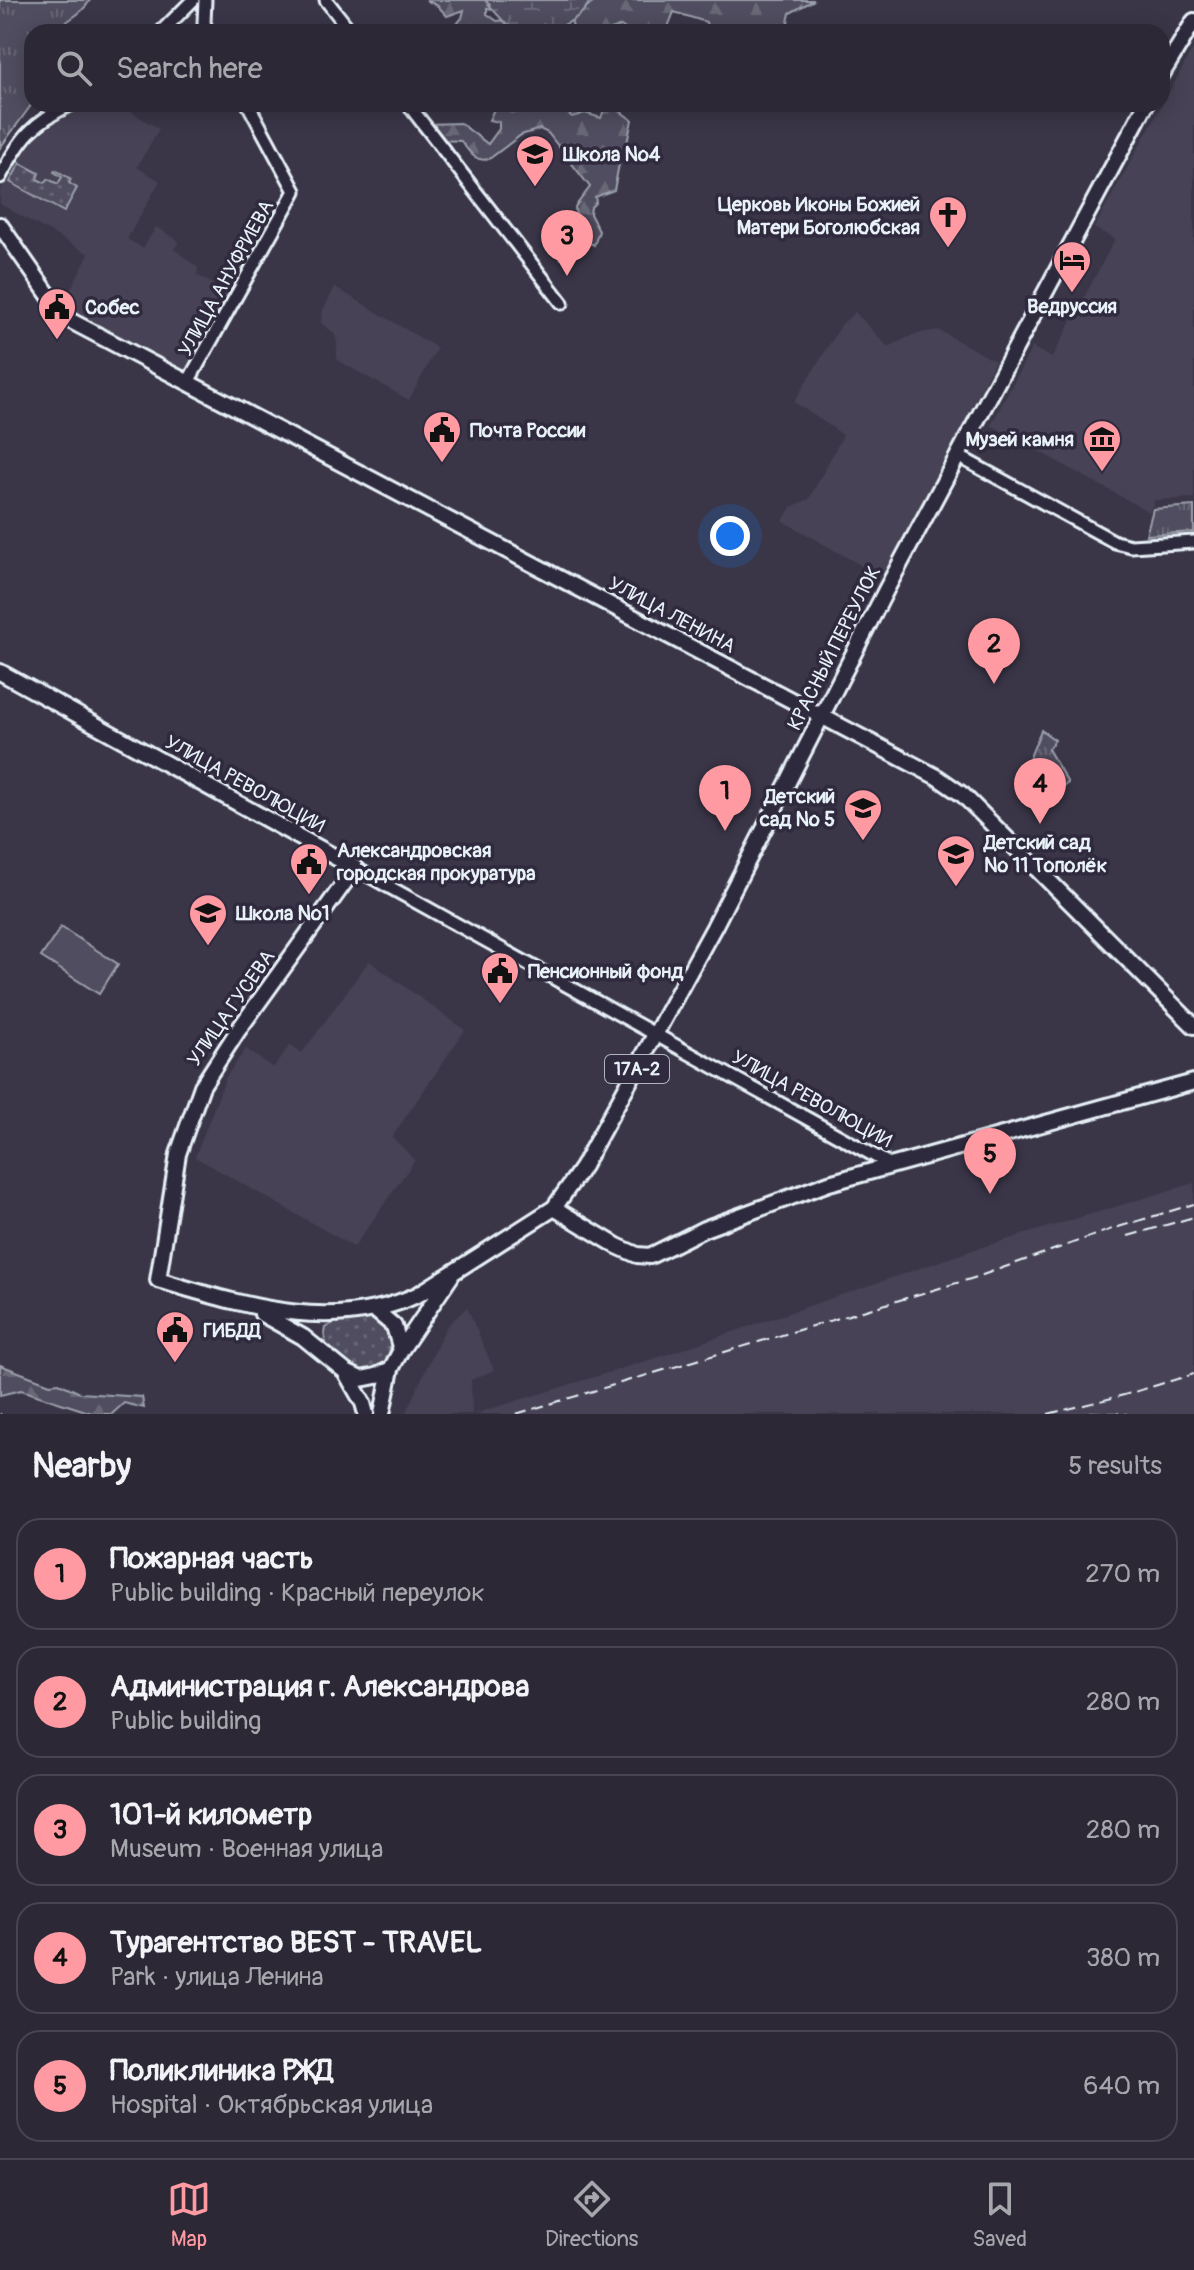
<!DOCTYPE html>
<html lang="en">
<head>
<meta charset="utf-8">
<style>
  body { margin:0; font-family:Pangolin,sans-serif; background:#383442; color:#f1f3f6 }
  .you { position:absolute; left:730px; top:536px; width:28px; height:28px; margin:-20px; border:6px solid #fff; border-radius:50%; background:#1a73e8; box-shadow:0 0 0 12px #1a73e833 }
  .badge { display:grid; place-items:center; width:52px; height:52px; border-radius:50%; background:#ff9aa2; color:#111; font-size:26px; font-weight:700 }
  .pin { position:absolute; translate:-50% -66px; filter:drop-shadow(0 2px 4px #0008) }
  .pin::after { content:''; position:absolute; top:42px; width:28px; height:24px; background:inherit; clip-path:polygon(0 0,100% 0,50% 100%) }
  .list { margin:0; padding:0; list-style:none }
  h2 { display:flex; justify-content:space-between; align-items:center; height:104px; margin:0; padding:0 32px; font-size:34px }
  h2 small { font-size:26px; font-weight:400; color:#a6a6ad }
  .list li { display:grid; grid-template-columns:52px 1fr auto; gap:24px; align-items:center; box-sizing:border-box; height:112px; margin:0 16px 16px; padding:0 16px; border:2px solid #484451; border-radius:24px }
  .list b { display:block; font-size:30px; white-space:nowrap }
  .list p { margin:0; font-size:26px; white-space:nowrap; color:#a6a6ad }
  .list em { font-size:26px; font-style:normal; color:#a6a6ad }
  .icon { flex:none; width:44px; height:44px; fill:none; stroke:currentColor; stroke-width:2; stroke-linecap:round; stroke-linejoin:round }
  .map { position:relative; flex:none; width:1194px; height:1414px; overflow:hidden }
  .search { position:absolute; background:#2c2836; box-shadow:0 4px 20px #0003; left:24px; right:24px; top:24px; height:88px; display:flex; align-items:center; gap:20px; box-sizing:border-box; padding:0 28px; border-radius:24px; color:#a6a6ad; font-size:30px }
  .sheet { height:744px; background:#2c2836 }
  nav { display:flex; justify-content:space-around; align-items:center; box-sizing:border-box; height:112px; border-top:2px solid #484451; background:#2c2836; font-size:22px; color:#a6a6ad }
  nav a { display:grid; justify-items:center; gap:4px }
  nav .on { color:#ff9aa2 }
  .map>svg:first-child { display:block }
  .built { fill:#464354 }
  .grass { fill:url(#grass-dots); stroke:#9ca0ac; stroke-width:2 }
  .forest { fill:url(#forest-firs); stroke:#9ca0ac; stroke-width:2 }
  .wetland { fill:url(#wetland-marsh); stroke:#9ca0ac; stroke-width:2 }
  .park { fill:url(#park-tufts); stroke:#9ca0ac; stroke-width:2 }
  .pitch { fill:#504e5f; stroke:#9ca0ac; stroke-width:2 }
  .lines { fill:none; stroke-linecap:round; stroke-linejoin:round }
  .minor-casing { stroke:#e8f1f8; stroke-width:17 }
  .major-casing { stroke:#e8f1f8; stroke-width:20 }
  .minor { stroke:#2f2a3d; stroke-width:11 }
  .major { stroke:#2f2a3d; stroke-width:14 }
  .rail { stroke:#e8f1f8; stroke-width:2; stroke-dasharray:12 6; stroke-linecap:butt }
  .labels { text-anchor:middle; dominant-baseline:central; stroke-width:7; stroke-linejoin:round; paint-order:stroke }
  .shield { fill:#2f2a3d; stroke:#b0b5c0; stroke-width:2 }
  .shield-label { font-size:18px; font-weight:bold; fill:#e8f1f8 }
  .poi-label { font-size:20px; font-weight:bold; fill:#e8f1f8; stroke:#2f2a3d; text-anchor:start }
  .street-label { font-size:20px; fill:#e8f1f8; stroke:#2f2a3d }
</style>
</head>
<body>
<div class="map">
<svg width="1194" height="1414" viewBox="0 0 1194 1414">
  <defs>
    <pattern id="grass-dots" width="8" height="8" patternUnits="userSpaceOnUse" patternTransform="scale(2)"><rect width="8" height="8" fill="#504e5f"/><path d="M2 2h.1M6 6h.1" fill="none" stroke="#696877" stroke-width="1.8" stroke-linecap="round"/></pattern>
    <pattern id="forest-firs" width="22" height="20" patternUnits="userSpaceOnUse" patternTransform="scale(2)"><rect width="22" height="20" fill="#504e5f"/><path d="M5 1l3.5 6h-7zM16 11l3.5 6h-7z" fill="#696877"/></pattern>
    <pattern id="wetland-marsh" width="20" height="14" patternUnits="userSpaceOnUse" patternTransform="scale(2)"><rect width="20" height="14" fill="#504e5f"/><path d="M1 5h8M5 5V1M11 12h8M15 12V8" fill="none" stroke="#696877"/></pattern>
    <pattern id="park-tufts" width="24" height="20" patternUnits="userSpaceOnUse" patternTransform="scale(2)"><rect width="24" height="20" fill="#504e5f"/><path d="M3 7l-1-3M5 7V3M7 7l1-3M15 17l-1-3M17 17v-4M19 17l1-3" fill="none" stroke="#696877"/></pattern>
  </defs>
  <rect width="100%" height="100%" fill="#3a3648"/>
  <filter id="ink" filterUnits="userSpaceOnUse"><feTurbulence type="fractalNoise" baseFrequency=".0125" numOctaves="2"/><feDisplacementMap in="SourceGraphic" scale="16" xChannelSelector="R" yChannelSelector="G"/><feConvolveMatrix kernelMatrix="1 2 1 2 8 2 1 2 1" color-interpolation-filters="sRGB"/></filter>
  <g filter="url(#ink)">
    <!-- built -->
    <path class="built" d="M 1194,47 L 1194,498 L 1155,500 L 1149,512 L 991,425 L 1032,347 L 1052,358 L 1115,239 L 1094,228 Z
      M 84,104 L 127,104 L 133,113 L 159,129 L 137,167 L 160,181 L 127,239 L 143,248 L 156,227 L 179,241 L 174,249 L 198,268 L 197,275 L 233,295 L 187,375 L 74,316 L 69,310 L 66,298 L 89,254 L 0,204 L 0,191 L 25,141 L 52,119 Z
      M 335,287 L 437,348 L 409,400 L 337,360 L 337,342 L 334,333 L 321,323 L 323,310 Z
      M 855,312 L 888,347 L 915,334 L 938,330 L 995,361 L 885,579 L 783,521 L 791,507 L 809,499 L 843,435 L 794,402 L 842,324 Z
      M 369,961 L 465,1030 L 392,1137 L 415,1160 L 354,1247 L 195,1157 L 226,1077 L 246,1049 L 273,1068 L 290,1045 L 302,1053 Z
      M 1194,1183 L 1194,1414 L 474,1414 L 659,1357 L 976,1249 Z
      M 467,1307 L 494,1370 L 471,1380 L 472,1414 L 405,1414 L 446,1327 Z"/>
    <!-- grass -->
    <path class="grass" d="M 20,163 L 39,173 L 37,179 L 45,183 L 48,179 L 58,184 L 62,177 L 54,172 L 55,170 L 71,179 L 69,183 L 77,188 L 64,212 L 10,182 Z
      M 364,1318 C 394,1321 398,1349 379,1369 C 373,1370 366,1373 360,1371 C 342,1368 320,1347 325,1328 L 335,1322 Z"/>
    <!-- forest -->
    <path class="forest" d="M 426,0 L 500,0 L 504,11 L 487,8 L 487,14 L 497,21 L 511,20 L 517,27 L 514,32 L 450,32 L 462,18 L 464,10 L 447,16 L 438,6 Z
      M 597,0 L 814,0 L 790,13 L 786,32 L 775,32 L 766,24 L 755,32 L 708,32 L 706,22 L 674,12 L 666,32 L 629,32 L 621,26 C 607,33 587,36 573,28 L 571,19 Z
      M 491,104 L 564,104 L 565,111 L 572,117 L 585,113 L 601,118 L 605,107 L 613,106 L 632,120 L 627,143 L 631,152 L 630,156 L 623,152 L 621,154 L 614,190 L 595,197 L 596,202 L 591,207 L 590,214 L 599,231 L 594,245 L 588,242 L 576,252 L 570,251 L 568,259 L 561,259 L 556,253 L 556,247 L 562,243 L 559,228 L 562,222 L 572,224 L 576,221 L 575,207 L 590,187 L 548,133 L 540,129 L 521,135 L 489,159 C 475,163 469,151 461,141 L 440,140 L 427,124 L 460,123 L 488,144 L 499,129 L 499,122 L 489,120 L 495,107 Z
      M 0,1365 L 50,1384 L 59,1383 L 80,1393 L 142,1397 L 144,1408 L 124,1403 L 112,1414 L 95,1414 L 21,1390 L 0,1395 Z"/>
    <!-- wetland -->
    <path class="wetland" d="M 485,0 L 590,0 C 581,25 536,40 512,28 C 502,22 493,9 485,0 Z"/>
    <!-- park -->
    <path class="park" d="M 0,0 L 90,0 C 82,15 66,19 56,32 L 32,32 L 32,104 L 0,148 Z
      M 1194,506 L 1194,532 L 1146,535 L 1153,509 Z
      M 1041,730 L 1055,740 L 1048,749 L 1068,783 L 1045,801 L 1022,777 Z"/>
    <!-- pitch -->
    <path class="pitch" d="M 61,927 L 118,964 L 99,994 L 41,957 Z"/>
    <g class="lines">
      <!-- minor casing -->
      <g class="minor-casing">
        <path id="minor" d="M 205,0 L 204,23 L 208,32
          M 326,0 L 351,32
          M 161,32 L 193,0
          M 408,104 L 562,303
          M 0,177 C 20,139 32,122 72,104
          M 188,382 L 295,191 L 248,104
          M 958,456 L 1115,542 L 1131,546 L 1194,542
          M 355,868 L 891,1165"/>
      </g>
      <!-- major casing -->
      <g class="major-casing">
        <path id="major" d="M 1162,74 L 1194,21
          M 0,225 L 55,304 L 71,321 L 937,777 L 963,795 L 1194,1026
          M 0,672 L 355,868 L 237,1032 L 202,1086 L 178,1154 L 158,1280 C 243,1305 333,1335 419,1294 L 554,1208 L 582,1168 L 714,927 L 886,590 L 1146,104
          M 554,1208 L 617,1246 L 637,1255 L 650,1256 L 704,1229 L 829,1183 L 1194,1082
          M 375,1310 L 394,1326 L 401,1350
          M 262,1314 L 303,1337 L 346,1372 L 361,1379 L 376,1376 L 391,1369
          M 346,1373 L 363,1403 L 366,1414
          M 382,1414 L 391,1369 L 401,1350 L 451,1276"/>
      </g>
      <!-- minor -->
      <use href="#minor" class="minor"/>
      <!-- major -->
      <use href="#major" class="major"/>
      <!-- rail -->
      <path class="rail" d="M 1128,1236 L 1194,1217
        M 1089,1412 L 1127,1414
        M 0,1414 L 1,1414
        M 516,1414 L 977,1277 L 1115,1228 L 1194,1204
        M 1048,1414 L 1124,1395 L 1194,1374"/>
    </g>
  </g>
  <!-- icons -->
  <defs>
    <g id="school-pin" transform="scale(2)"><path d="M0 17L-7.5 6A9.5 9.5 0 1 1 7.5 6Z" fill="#ff9aa2" stroke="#2f2a3d"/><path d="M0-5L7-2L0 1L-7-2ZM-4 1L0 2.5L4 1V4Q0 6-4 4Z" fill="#111"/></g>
    <g id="church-pin" transform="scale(2)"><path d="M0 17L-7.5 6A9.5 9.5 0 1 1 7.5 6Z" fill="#ff9aa2" stroke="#2f2a3d"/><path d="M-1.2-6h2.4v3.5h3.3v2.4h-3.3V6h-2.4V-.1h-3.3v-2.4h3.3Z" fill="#111"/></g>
    <g id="hotel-pin" transform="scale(2)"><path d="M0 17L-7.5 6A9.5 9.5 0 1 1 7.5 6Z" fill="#ff9aa2" stroke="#2f2a3d"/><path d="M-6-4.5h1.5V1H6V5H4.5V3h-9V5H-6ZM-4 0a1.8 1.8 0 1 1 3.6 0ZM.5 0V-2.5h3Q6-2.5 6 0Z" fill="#111"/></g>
    <g id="civic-pin" transform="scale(2)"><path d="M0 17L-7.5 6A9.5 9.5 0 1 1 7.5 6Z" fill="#ff9aa2" stroke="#2f2a3d"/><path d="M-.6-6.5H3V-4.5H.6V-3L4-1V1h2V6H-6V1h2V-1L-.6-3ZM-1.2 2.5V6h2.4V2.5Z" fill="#111"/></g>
    <g id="museum-pin" transform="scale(2)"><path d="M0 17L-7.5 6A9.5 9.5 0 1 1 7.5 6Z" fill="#ff9aa2" stroke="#2f2a3d"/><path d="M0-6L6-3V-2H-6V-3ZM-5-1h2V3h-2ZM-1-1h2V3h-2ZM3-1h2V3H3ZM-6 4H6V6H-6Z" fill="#111"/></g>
  </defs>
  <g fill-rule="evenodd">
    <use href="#school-pin" x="535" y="154"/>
    <use href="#church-pin" x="948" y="215"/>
    <use href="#hotel-pin" x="1072" y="260"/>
    <use href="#civic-pin" x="57" y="307"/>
    <use href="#civic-pin" x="442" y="430"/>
    <use href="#museum-pin" x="1102" y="439"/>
    <use href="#school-pin" x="863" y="808"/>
    <use href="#school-pin" x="956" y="854"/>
    <use href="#civic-pin" x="309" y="862"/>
    <use href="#school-pin" x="208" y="913"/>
    <use href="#civic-pin" x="500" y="971"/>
    <use href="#civic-pin" x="175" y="1330"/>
  </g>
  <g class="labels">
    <!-- shield labels -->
    <rect class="shield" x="605" y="1055" width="64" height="28" rx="6"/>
    <g class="shield-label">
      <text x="637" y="1069">17А-2</text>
    </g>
    <!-- poi labels -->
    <g class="poi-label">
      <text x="563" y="154">Школа №4</text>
      <text x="920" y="204" text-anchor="end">Церковь Иконы Божией<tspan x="920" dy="23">Матери Боголюбская</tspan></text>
      <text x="1072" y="306" text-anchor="middle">Ведруссия</text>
      <text x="85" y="307">Собес</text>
      <text x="470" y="430">Почта России</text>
      <text x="1074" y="439" text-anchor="end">Музей камня</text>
      <text x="835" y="796" text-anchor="end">Детский<tspan x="835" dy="23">сад № 5</tspan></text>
      <text x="984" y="842">Детский сад<tspan x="984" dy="23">№ 11 Тополёк</tspan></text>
      <text x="337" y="850">Александровская<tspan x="337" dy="23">городская прокуратура</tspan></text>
      <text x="236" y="913">Школа №1</text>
      <text x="528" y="971">Пенсионный фонд</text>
      <text x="203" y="1330">ГИБДД</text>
    </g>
    <!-- street labels -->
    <g class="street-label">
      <text transform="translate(226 278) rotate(-61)">УЛИЦА АНУФРИЕВА</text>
      <text transform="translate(672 615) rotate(28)">УЛИЦА ЛЕНИНА</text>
      <text transform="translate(834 648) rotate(-63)">КРАСНЫЙ ПЕРЕУЛОК</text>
      <text transform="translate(245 784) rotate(29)">УЛИЦА РЕВОЛЮЦИИ</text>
      <text transform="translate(231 1008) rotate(-55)">УЛИЦА ГУСЕВА</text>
      <text transform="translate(812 1099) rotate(29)">УЛИЦА РЕВОЛЮЦИИ</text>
    </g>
  </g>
</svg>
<div class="you"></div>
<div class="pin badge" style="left:725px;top:831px">1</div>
<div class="pin badge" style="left:994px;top:684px">2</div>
<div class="pin badge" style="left:567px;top:276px">3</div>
<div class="pin badge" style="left:1040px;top:824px">4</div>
<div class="pin badge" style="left:990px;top:1194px">5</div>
<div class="search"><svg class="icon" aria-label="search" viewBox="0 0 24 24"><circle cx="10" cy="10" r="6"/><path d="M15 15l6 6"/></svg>Search here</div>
</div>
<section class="sheet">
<h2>Nearby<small>5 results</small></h2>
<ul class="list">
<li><span class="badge">1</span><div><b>Пожарная часть</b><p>Public building · Красный переулок</p></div><em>270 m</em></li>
<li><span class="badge">2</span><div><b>Администрация г. Александрова</b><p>Public building</p></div><em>280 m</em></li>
<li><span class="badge">3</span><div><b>101-й километр</b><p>Museum · Военная улица</p></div><em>280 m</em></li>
<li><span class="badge">4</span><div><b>Турагентство BEST - TRAVEL</b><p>Park · улица Ленина</p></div><em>380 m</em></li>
<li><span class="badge">5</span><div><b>Поликлиника РЖД</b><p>Hospital · Октябрьская улица</p></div><em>640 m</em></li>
</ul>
</section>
<nav>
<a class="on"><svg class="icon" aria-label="map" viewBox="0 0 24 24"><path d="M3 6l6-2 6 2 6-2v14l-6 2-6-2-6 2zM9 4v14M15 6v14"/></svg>Map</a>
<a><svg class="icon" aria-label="directions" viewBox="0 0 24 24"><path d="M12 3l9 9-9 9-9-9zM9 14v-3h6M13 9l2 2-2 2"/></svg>Directions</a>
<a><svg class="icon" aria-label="saved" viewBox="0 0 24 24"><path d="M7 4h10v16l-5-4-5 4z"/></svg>Saved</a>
</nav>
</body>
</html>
